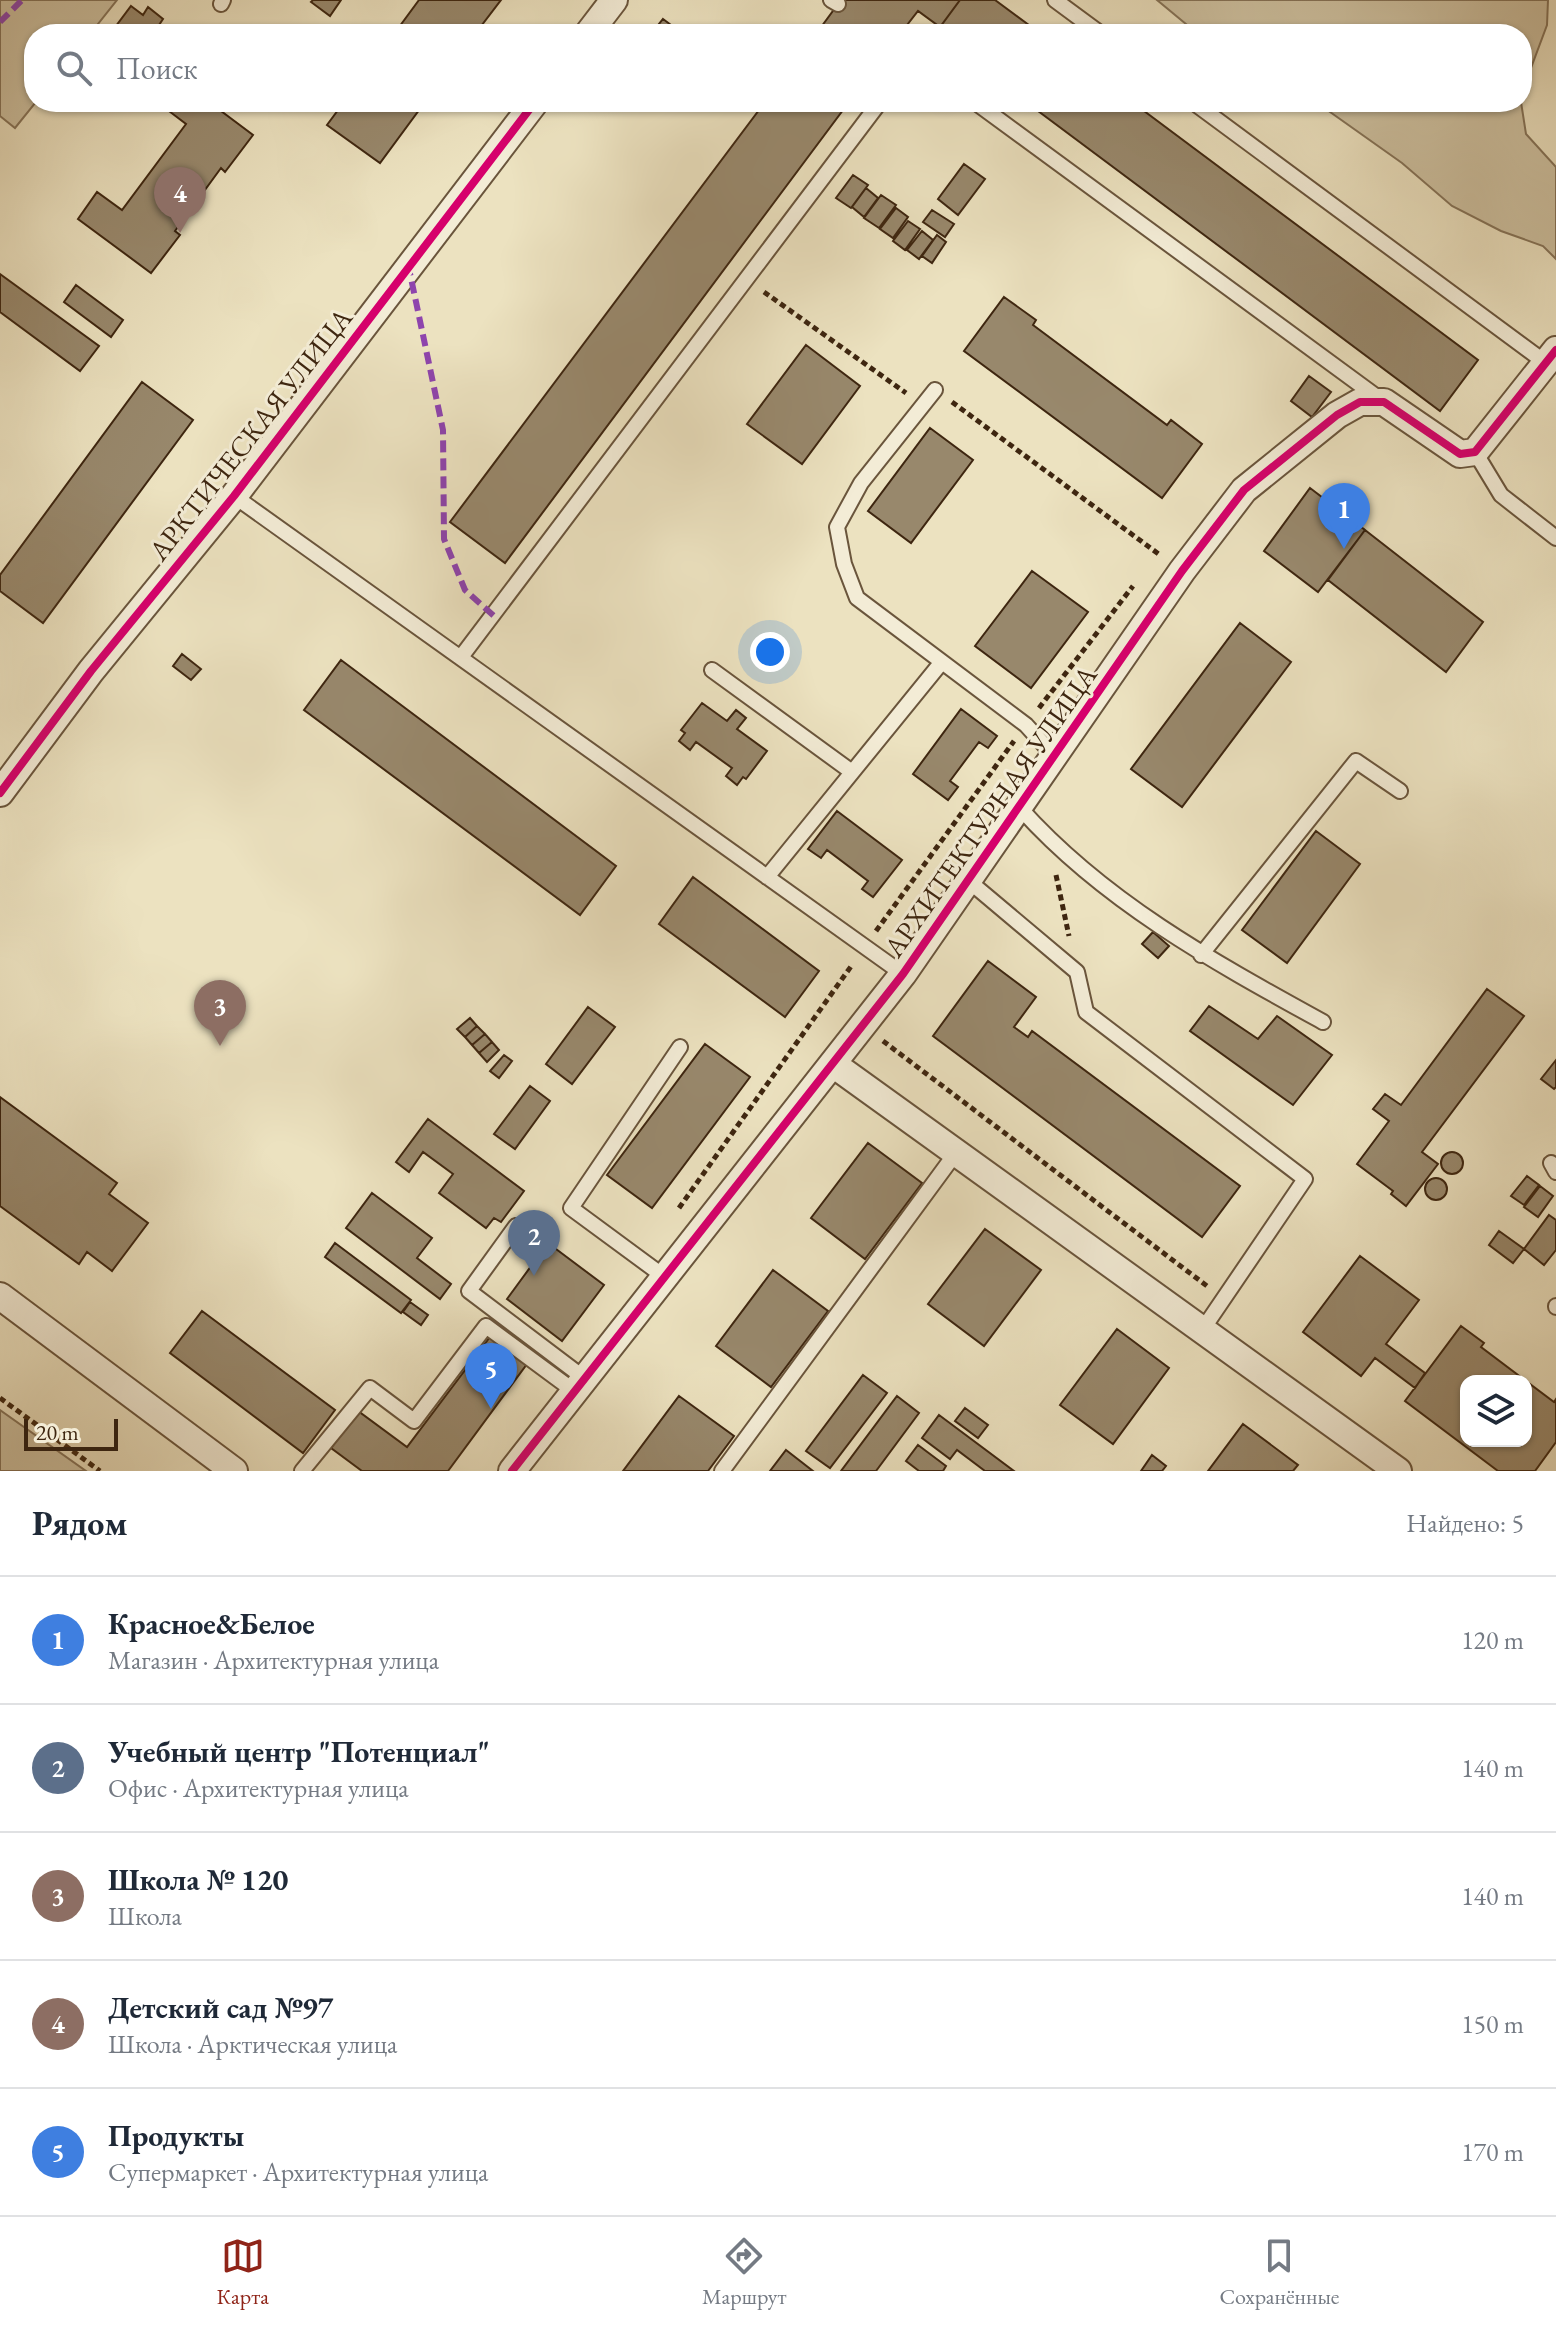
<!DOCTYPE html>
<html lang="ru">
<head>
<meta charset="utf-8">
<style>
  body { margin:0; font-family:"EB Garamond",serif; background:#f2f2f3; color:#1f2937 }
  .controls { position:absolute; right:24px; bottom:24px; display:grid; overflow:hidden; border-radius:16px; box-shadow:0 2px 6px #0004 }
  .controls button { width:72px; height:72px; display:grid; place-items:center; padding:0; border:0; border-bottom:2px solid #e0e1e3; background:#fff; color:#1f2937; font:40px sans-serif }
  .scale { position:absolute; left:24px; bottom:20px; width:94px; box-sizing:border-box; padding-left:8px; border:4px solid #3e2610; border-top:0; font-size:22px; line-height:28px; white-space:nowrap; color:#3e2610; -webkit-text-stroke:6px #f3ecd6; paint-order:stroke }
  .you { position:absolute; left:770px; top:652px; width:28px; height:28px; margin:-20px; border:6px solid #fff; border-radius:50%; background:#1a73e8; box-shadow:0 0 0 12px #1a73e833 }
  .badge { display:grid; place-items:center; width:52px; height:52px; border-radius:50%; background:#8f2418; color:#fff; font-size:26px; font-weight:700 }
  .pin { position:absolute; translate:-50% -66px; filter:drop-shadow(0 2px 4px #0008) }
  .pin::after { content:''; position:absolute; top:42px; width:28px; height:24px; background:inherit; clip-path:polygon(0 0,100% 0,50% 100%) }
  .list { margin:0; padding:0; list-style:none }
  h2 { display:flex; justify-content:space-between; align-items:center; height:104px; margin:0; padding:0 32px; font-size:34px }
  h2 small { font-size:26px; font-weight:400; color:#747a83 }
  .list li { display:grid; grid-template-columns:52px 1fr auto; gap:24px; align-items:center; box-sizing:border-box; height:128px; padding:0 32px; border-top:2px solid #e0e1e3 }
  .list b { display:block; font-size:30px; white-space:nowrap }
  .list p { margin:0; font-size:26px; white-space:nowrap; color:#747a83 }
  .list em { font-size:26px; font-style:normal; color:#747a83 }
  .icon { flex:none; width:44px; height:44px; fill:none; stroke:currentColor; stroke-width:2; stroke-linecap:round; stroke-linejoin:round }
  .map { position:relative; flex:none; width:1556px; height:1471px; overflow:hidden }
  .search { position:absolute; background:#fff; box-shadow:0 2px 6px #0004; left:24px; right:24px; top:24px; height:88px; display:flex; align-items:center; gap:20px; box-sizing:border-box; padding:0 28px; border-radius:32px; color:#747a83; font-size:30px }
  .sheet { height:744px; background:#fff }
  nav { display:flex; justify-content:space-around; align-items:center; box-sizing:border-box; height:112px; border-top:2px solid #e0e1e3; background:#fff; font-size:22px; color:#747a83 }
  nav a { display:grid; justify-items:center; gap:4px }
  nav .on { color:#8f2418 }
  .map>svg:first-child { display:block }
  .green { fill:#cec2a2; stroke:#867459; stroke-width:2 }
  .building { fill:#98886c; stroke:#3e2610; stroke-width:2; fill-rule:evenodd }
  .lines { fill:none; stroke-linecap:round; stroke-linejoin:round }
  .service-casing { stroke:#6a553c; stroke-width:18 }
  .minor-casing { stroke:#6a553c; stroke-width:30 }
  .path { stroke:#3e2610; stroke-width:5; stroke-dasharray:6 4; stroke-linecap:butt }
  .service { stroke:#f3ecd6; stroke-width:14 }
  .minor { stroke:#f3ecd6; stroke-width:26 }
  .quiet { stroke:#8e44ad; stroke-width:6; stroke-dasharray:12 6; stroke-linecap:butt }
  .cycleway-casing { stroke:#f3ecd6; stroke-width:13 }
  .cycleway { stroke:#d6006c; stroke-width:8 }
  .labels { text-anchor:middle; dominant-baseline:central; stroke-width:6; stroke-linejoin:round; paint-order:stroke }
  .street-label { font-size:28px; fill:#3e2610; stroke:#f3ecd6 }
</style>
</head>
<body>
<div class="map">
<svg width="1556" height="1471" viewBox="0 0 1556 1471">
  <rect width="100%" height="100%" fill="#ece2c0"/>
  <filter id="stains"><feTurbulence type="fractalNoise" baseFrequency=".0025" numOctaves="4"/><feColorMatrix values="0 0 0 0 .2 0 0 0 0 .09 0 0 0 0 .02 0 0 0 .5 -.17"/></filter>
  <radialGradient id="worn" r=".72"><stop offset=".6" stop-color="#630" stop-opacity="0"/><stop offset="1" stop-color="#630" stop-opacity=".3"/></radialGradient>
  <!-- green -->
  <path class="green" d="M 0,0 L 117,0 L 90,34 L 34,34 L 36,102 L 15,128 L 0,116 Z
    M 1157,0 L 1548,0 L 1547,25 L 1522,92 L 1522,34 L 1198,34 Z
    M 1316,102 L 1521,102 L 1526,134 L 1556,167 L 1556,259 L 1543,246 L 1501,231 L 1452,206 L 1402,163 Z
    M 0,1410 L 86,1471 L 0,1471 Z"/>
  <!-- building -->
  <path class="building" d="M 313,0 L 341,0 L 330,16 L 311,2 Z
    M 419,0 L 501,0 L 475,34 L 394,34 Z
    M 841,0 L 960,0 L 940,27 L 918,11 L 900,34 L 816,34 Z
    M 960,0 L 995,0 L 1041,34 L 935,34 Z
    M 131,6 L 143,15 L 148,7 L 163,19 L 153,34 L 110,34 Z
    M 663,19 L 675,28 L 671,34 L 651,34 Z
    M 164,102 L 209,102 L 253,135 L 225,172 L 221,168 L 175,231 L 180,235 L 151,273 L 78,219 L 97,192 L 122,210 L 186,124 L 161,105 Z
    M 344,102 L 425,102 L 380,163 L 327,125 Z
    M 765,102 L 849,102 L 505,563 L 450,522 Z
    M 1026,102 L 1132,102 L 1478,360 L 1440,411 Z
    M 964,164 L 985,179 L 958,215 L 938,199 Z
    M 853,175 L 868,185 L 851,208 L 836,198 Z
    M 866,188 L 878,198 L 864,217 L 852,207 Z
    M 881,195 L 896,205 L 879,228 L 864,218 Z
    M 896,208 L 908,217 L 893,238 L 880,229 Z
    M 932,210 L 954,224 L 945,237 L 923,222 Z
    M 908,221 L 920,229 L 905,250 L 893,241 Z
    M 922,231 L 933,240 L 919,259 L 907,250 Z
    M 937,235 L 946,242 L 932,263 L 922,256 Z
    M 0,274 L 99,346 L 80,371 L 0,312 Z
    M 76,285 L 123,320 L 111,337 L 64,302 Z
    M 1004,297 L 1036,320 L 1033,325 L 1167,425 L 1171,420 L 1202,444 L 1162,498 L 964,351 Z
    M 806,345 L 860,386 L 802,464 L 747,424 Z
    M 1309,376 L 1331,392 L 1312,417 L 1291,401 Z
    M 142,382 L 193,420 L 43,623 L 0,591 L 0,575 Z
    M 930,428 L 973,460 L 911,543 L 868,511 Z
    M 1310,488 L 1365,530 L 1318,592 L 1264,551 Z
    M 1365,530 L 1483,622 L 1446,672 L 1328,580 Z
    M 1032,571 L 1088,612 L 1031,688 L 975,646 Z
    M 1240,623 L 1291,662 L 1182,807 L 1131,769 Z
    M 182,654 L 201,669 L 191,680 L 173,666 Z
    M 341,660 L 616,866 L 580,915 L 304,710 Z
    M 702,703 L 727,721 L 736,710 L 746,718 L 737,729 L 767,751 L 746,779 L 743,777 L 737,785 L 726,776 L 732,768 L 696,742 L 690,750 L 679,741 L 685,733 L 681,730 Z
    M 961,709 L 997,736 L 988,748 L 979,742 L 950,781 L 958,787 L 948,800 L 913,774 Z
    M 837,811 L 902,860 L 873,897 L 862,889 L 868,881 L 827,850 L 821,858 L 808,849 Z
    M 1316,831 L 1360,864 L 1287,963 L 1242,930 Z
    M 693,877 L 819,971 L 785,1017 L 659,924 Z
    M 1153,932 L 1169,946 L 1158,958 L 1142,944 Z
    M 988,961 L 1036,997 L 1014,1027 L 1028,1037 L 1032,1031 L 1240,1186 L 1202,1237 L 933,1036 Z
    M 1487,989 L 1524,1016 L 1422,1152 L 1438,1164 L 1406,1206 L 1391,1194 L 1393,1191 L 1357,1164 L 1389,1121 L 1373,1109 L 1385,1094 L 1401,1105 Z
    M 1209,1006 L 1258,1039 L 1277,1016 L 1332,1055 L 1293,1105 L 1190,1031 Z
    M 588,1007 L 615,1027 L 572,1084 L 546,1064 Z
    M 470,1018 L 477,1026 L 465,1037 L 457,1029 Z
    M 477,1026 L 485,1034 L 472,1045 L 465,1037 Z
    M 485,1034 L 492,1042 L 479,1053 L 472,1045 Z
    M 492,1042 L 499,1050 L 487,1062 L 479,1053 Z
    M 705,1044 L 750,1077 L 652,1208 L 607,1175 Z
    M 504,1055 L 512,1061 L 499,1078 L 490,1071 Z
    M 1556,1060 L 1556,1087 L 1554,1089 L 1541,1079 Z
    M 530,1086 L 550,1101 L 515,1149 L 494,1134 Z
    M 0,1097 L 117,1183 L 109,1194 L 148,1223 L 112,1271 L 87,1252 L 79,1264 L 0,1206 Z
    M 428,1119 L 524,1191 L 501,1222 L 494,1218 L 486,1228 L 439,1193 L 453,1174 L 423,1152 L 409,1172 L 396,1162 Z
    M 868,1143 L 922,1183 L 865,1259 L 811,1218 Z
    M1441 1163a11 11 0 1 1 22 0a11 11 0 1 1-22 0Z
    M 1527,1176 L 1539,1185 L 1524,1205 L 1511,1196 Z
    M1425 1189a11 11 0 1 1 22 0a11 11 0 1 1-22 0Z
    M 1540,1186 L 1553,1196 L 1538,1217 L 1524,1207 Z
    M 372,1193 L 432,1238 L 417,1258 L 451,1284 L 440,1299 L 346,1228 Z
    M 1549,1215 L 1556,1220 L 1556,1250 L 1544,1265 L 1524,1249 Z
    M 985,1229 L 1041,1270 L 984,1346 L 928,1304 Z
    M 1499,1231 L 1524,1249 L 1513,1263 L 1489,1245 Z
    M 335,1243 L 411,1300 L 401,1313 L 325,1257 Z
    M 548,1243 L 604,1285 L 562,1341 L 507,1299 Z
    M 1360,1256 L 1419,1300 L 1386,1344 L 1425,1373 L 1415,1388 L 1375,1358 L 1361,1376 L 1303,1332 Z
    M 773,1270 L 828,1311 L 771,1387 L 716,1346 Z
    M 410,1302 L 428,1315 L 421,1325 L 403,1312 Z
    M 202,1311 L 335,1410 L 303,1453 L 170,1353 Z
    M 1461,1326 L 1484,1343 L 1481,1347 L 1554,1402 L 1556,1399 L 1556,1442 L 1535,1471 L 1498,1471 L 1405,1401 ZM 1466,1381 L 1526,1381 L 1526,1441 L 1466,1441 Z
    M 1117,1329 L 1169,1368 L 1113,1444 L 1060,1405 Z
    M 490,1337 L 527,1364 L 448,1471 L 362,1471 L 331,1448 L 358,1411 L 407,1447 Z
    M 863,1375 L 887,1393 L 830,1468 L 806,1451 Z
    M 679,1396 L 734,1436 L 708,1471 L 623,1471 Z
    M 897,1396 L 919,1413 L 876,1471 L 841,1471 Z
    M 965,1408 L 988,1425 L 978,1438 L 955,1421 Z
    M 939,1415 L 1014,1471 L 985,1471 L 957,1450 L 950,1459 L 922,1438 Z
    M 1243,1424 L 1298,1465 L 1293,1471 L 1208,1471 Z
    M 918,1445 L 946,1466 L 943,1471 L 919,1471 L 906,1461 Z
    M 786,1450 L 813,1471 L 770,1471 Z
    M 1152,1455 L 1166,1466 L 1162,1471 L 1141,1471 Z"/>
  <g class="lines">
    <!-- service casing -->
    <g class="service-casing">
      <path id="service" d="M 831,0 L 838,4
        M 1055,0 L 1101,34
        M 221,4 L 223,0
        M 975,102 L 1381,400
        M 1193,102 L 1550,366
        M 935,390 L 861,483 L 837,527 L 844,564 L 857,598 L 1026,725 L 1055,757
        M 1475,452 L 1501,495 L 1556,538
        M 234,496 L 903,974
        M 461,657 L 880,102
        M 712,670 L 852,772
        M 1020,808 C 1104,902 1214,962 1323,1022
        M 767,877 L 941,663
        M 970,882 L 1077,972 L 1086,1012 L 1305,1179 L 1203,1329
        M 1201,955 L 1356,761 L 1400,791
        M 1551,1163 L 1556,1172
        M 516,1226 L 469,1291 L 584,1378
        M 666,1278 L 571,1208 L 680,1047
        M 1556,1306 L 1556,1307
        M 302,1471 L 370,1388 L 414,1421 L 486,1326 L 574,1391
        M 722,1471 L 955,1154"/>
    </g>
    <!-- minor casing -->
    <g class="minor-casing">
      <path id="minor" d="M 588,34 L 614,0
        M 0,793 L 91,671 L 234,496 L 535,102
        M 833,1064 L 1398,1471
        M 0,1296 L 234,1471
        M 512,1471 L 903,974 L 1182,571 L 1244,490 L 1337,415 L 1360,402 L 1384,402 L 1460,454 L 1475,452 L 1556,350"/>
    </g>
    <!-- path -->
    <path class="path" d="M 764,292 L 906,393
      M 952,402 L 1160,555
      M 1039,708 L 1133,586
      M 1056,875 L 1069,936
      M 876,931 L 1014,741
      M 883,1041 L 1207,1286
      M 679,1208 L 852,965
      M 0,1398 L 100,1471"/>
    <!-- service -->
    <use href="#service" class="service"/>
    <!-- minor -->
    <use href="#minor" class="minor"/>
    <!-- quiet -->
    <path class="quiet" d="M 0,22 L 22,0
      M 408,264 L 443,430 L 444,539 L 465,590 L 494,616"/>
    <!-- cycleway casing -->
    <g class="cycleway-casing">
      <path id="cycleway" d="M 0,793 L 91,671 L 234,496 L 535,102
        M 512,1471 L 903,974 L 1182,571 L 1244,490 L 1337,415 L 1360,402 L 1384,402 L 1460,454 L 1475,452 L 1556,350"/>
    </g>
    <!-- cycleway -->
    <use href="#cycleway" class="cycleway"/>
  </g>
  <g class="labels">
    <!-- street labels -->
    <g class="street-label">
      <text transform="translate(250 434) rotate(-52)">АРКТИЧЕСКАЯ УЛИЦА</text>
      <text transform="translate(990 811) rotate(-55)">АРХИТЕКТУРНАЯ УЛИЦА</text>
    </g>
  </g>
  <rect width="100%" height="100%" filter="url(#stains)"/>
  <rect width="100%" height="100%" fill="url(#worn)"/>
</svg>
<div class="controls">
<button><svg class="icon" aria-label="layers" viewBox="0 0 24 24"><path d="M12 4l9 5-9 5-9-5zM3 14l9 5 9-5"/></svg></button>
</div>
<div class="scale">20 m</div>
<div class="you"></div>
<div class="pin badge" style="left:1344px;top:549px;background:#3f7fe0">1</div>
<div class="pin badge" style="left:534px;top:1276px;background:#5c6f8a">2</div>
<div class="pin badge" style="left:220px;top:1046px;background:#8d6e63">3</div>
<div class="pin badge" style="left:180px;top:233px;background:#8d6e63">4</div>
<div class="pin badge" style="left:491px;top:1409px;background:#3f7fe0">5</div>
<div class="search"><svg class="icon" aria-label="search" viewBox="0 0 24 24"><circle cx="10" cy="10" r="6"/><path d="M15 15l6 6"/></svg>Поиск</div>
</div>
<section class="sheet">
<h2>Рядом<small>Найдено: 5</small></h2>
<ul class="list">
<li><span class="badge" style="background:#3f7fe0">1</span><div><b>Красное&amp;Белое</b><p>Магазин · Архитектурная улица</p></div><em>120 m</em></li>
<li><span class="badge" style="background:#5c6f8a">2</span><div><b>Учебный центр &quot;Потенциал&quot;</b><p>Офис · Архитектурная улица</p></div><em>140 m</em></li>
<li><span class="badge" style="background:#8d6e63">3</span><div><b>Школа № 120</b><p>Школа</p></div><em>140 m</em></li>
<li><span class="badge" style="background:#8d6e63">4</span><div><b>Детский сад №97</b><p>Школа · Арктическая улица</p></div><em>150 m</em></li>
<li><span class="badge" style="background:#3f7fe0">5</span><div><b>Продукты</b><p>Супермаркет · Архитектурная улица</p></div><em>170 m</em></li>
</ul>
</section>
<nav>
<a class="on"><svg class="icon" aria-label="map" viewBox="0 0 24 24"><path d="M3 6l6-2 6 2 6-2v14l-6 2-6-2-6 2zM9 4v14M15 6v14"/></svg>Карта</a>
<a><svg class="icon" aria-label="directions" viewBox="0 0 24 24"><path d="M12 3l9 9-9 9-9-9zM9 14v-3h6M13 9l2 2-2 2"/></svg>Маршрут</a>
<a><svg class="icon" aria-label="saved" viewBox="0 0 24 24"><path d="M7 4h10v16l-5-4-5 4z"/></svg>Сохранённые</a>
</nav>
</body>
</html>
